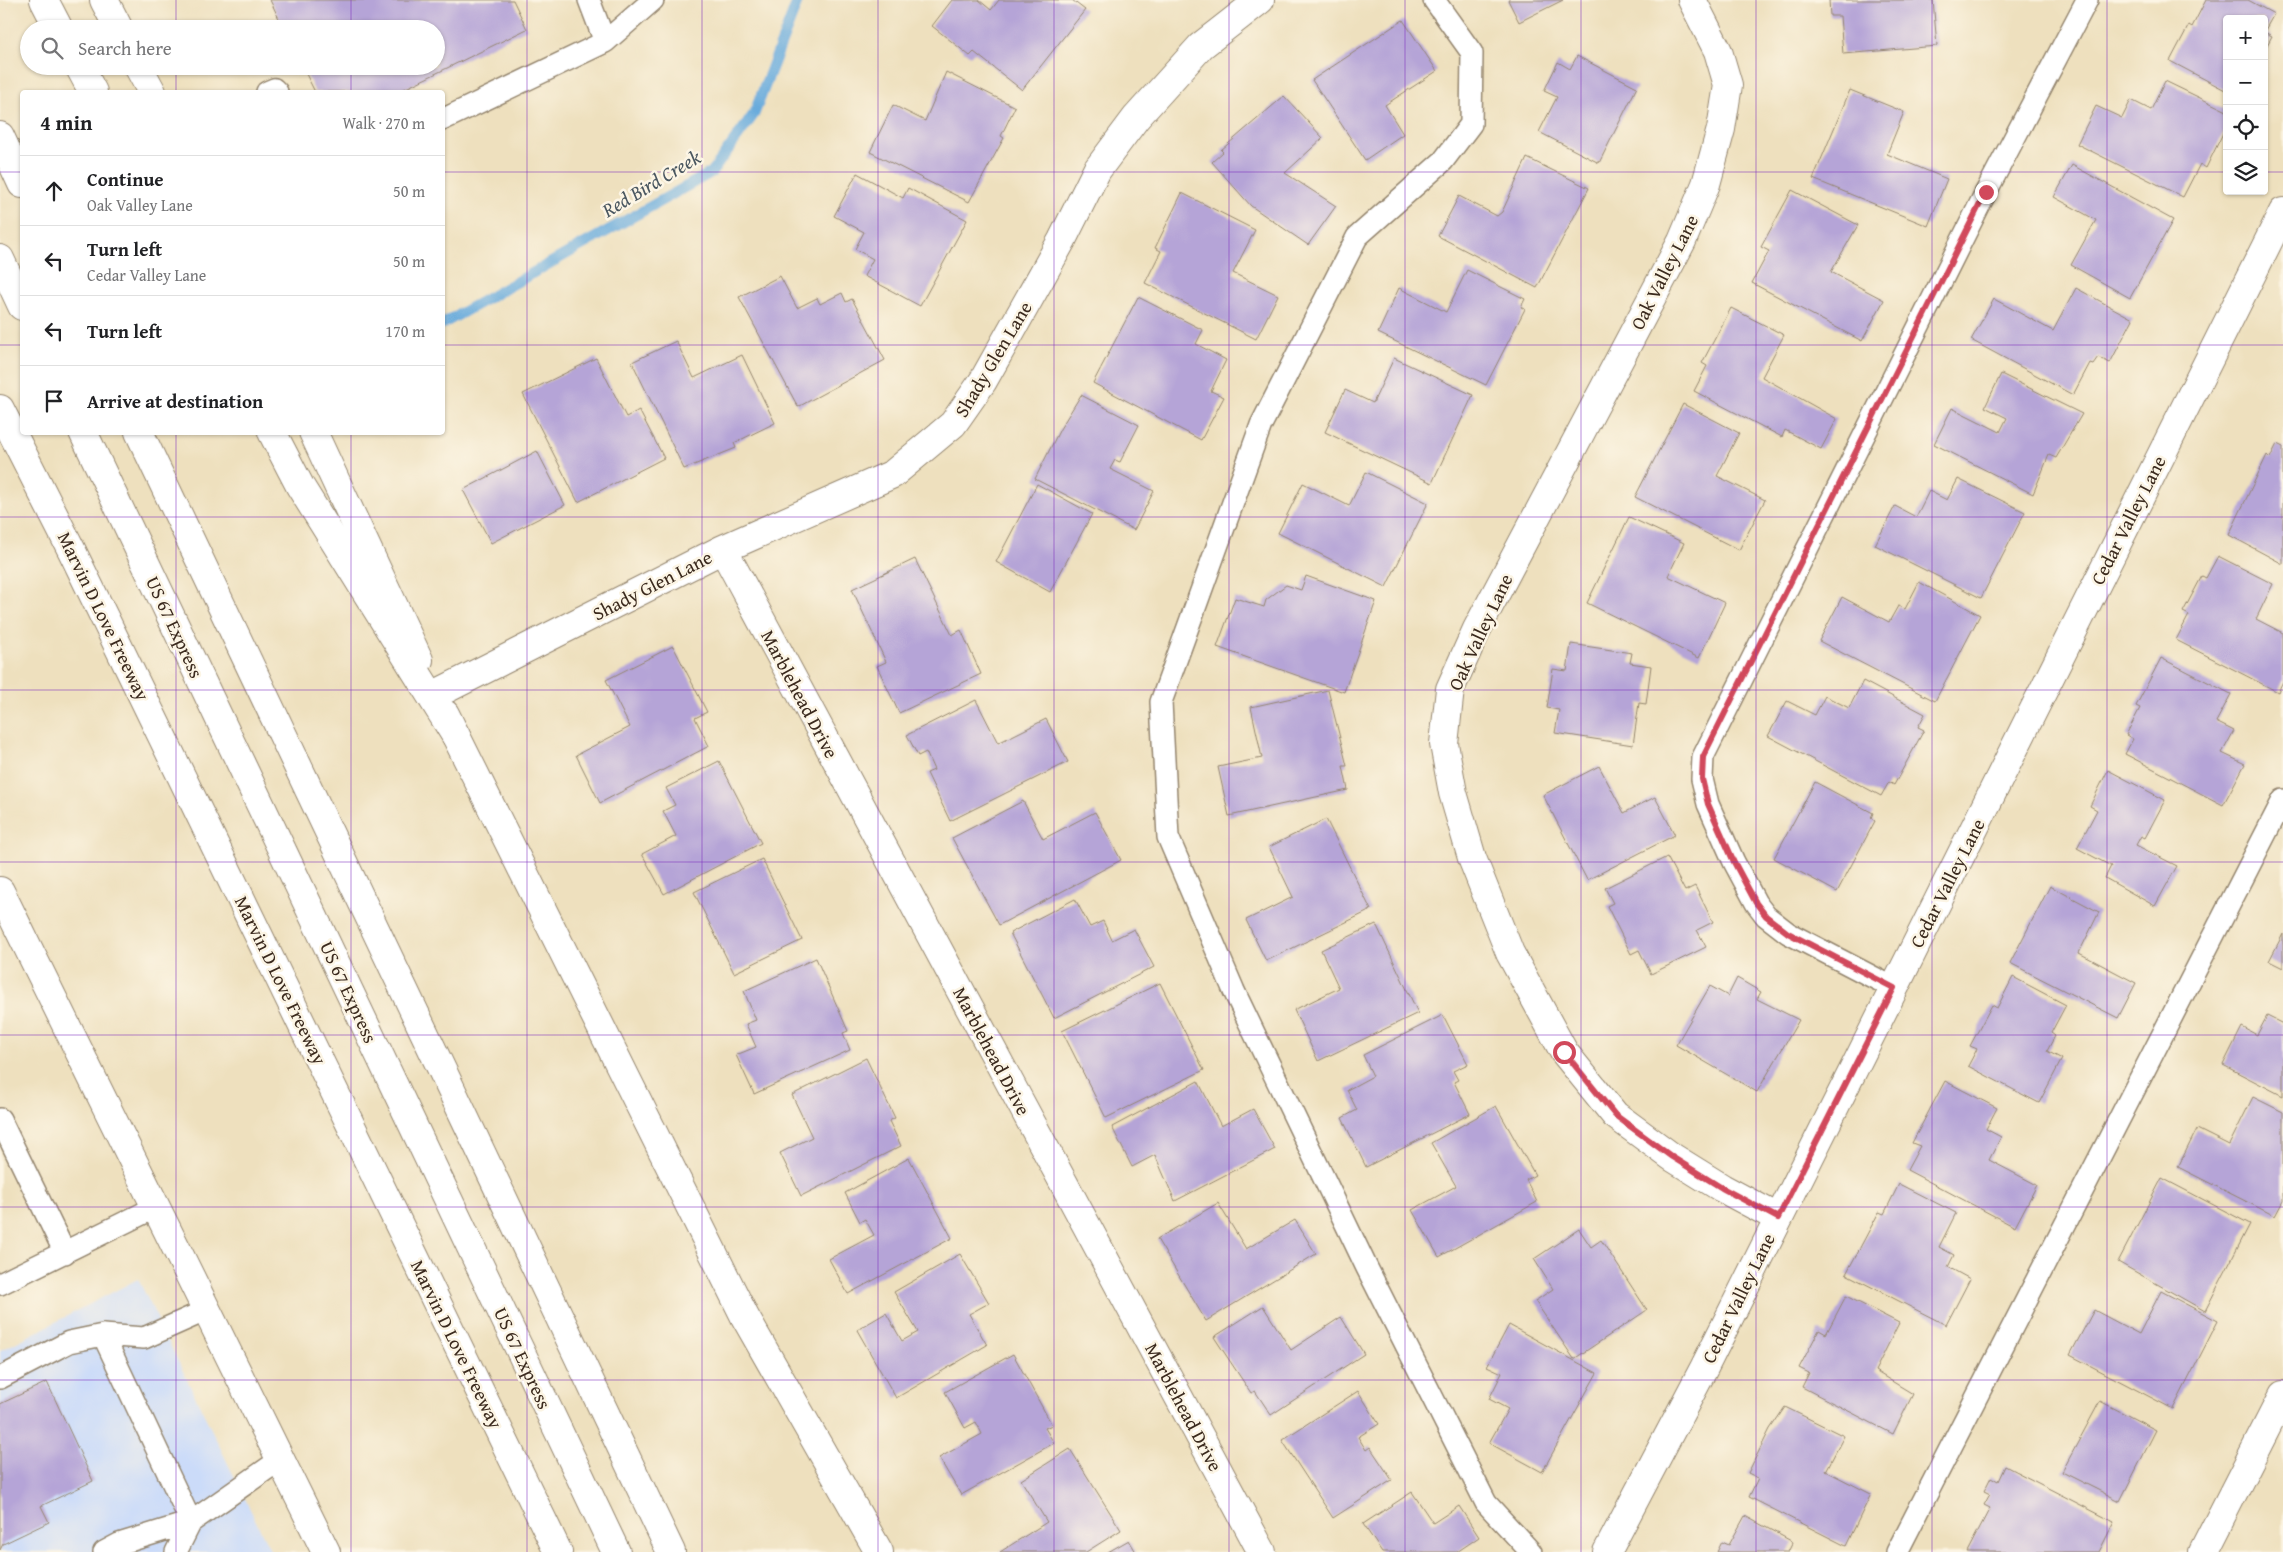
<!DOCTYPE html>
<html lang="en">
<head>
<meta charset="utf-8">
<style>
  body { margin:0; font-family:"Gentium Book Plus",serif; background:#f2f2f2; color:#202124 }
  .controls { position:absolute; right:15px; top:15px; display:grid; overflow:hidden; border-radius:5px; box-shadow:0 1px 4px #0004 }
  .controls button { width:45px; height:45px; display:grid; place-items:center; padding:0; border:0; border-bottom:1px solid #e0e0e0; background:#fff; color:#202124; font:25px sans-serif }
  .stop { position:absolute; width:15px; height:15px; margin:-11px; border:4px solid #d1495b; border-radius:50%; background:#fff }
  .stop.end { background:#d1495b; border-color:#fff; box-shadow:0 1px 5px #0008 }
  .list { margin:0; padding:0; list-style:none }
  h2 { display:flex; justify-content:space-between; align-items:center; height:65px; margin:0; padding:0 20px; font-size:21px }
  h2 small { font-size:16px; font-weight:400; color:#757577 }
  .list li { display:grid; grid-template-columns:32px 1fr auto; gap:15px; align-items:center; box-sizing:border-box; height:70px; padding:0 20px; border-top:1px solid #e0e0e0 }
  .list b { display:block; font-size:19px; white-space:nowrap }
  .list p { margin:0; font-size:16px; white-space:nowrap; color:#757577 }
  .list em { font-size:16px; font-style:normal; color:#757577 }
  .icon { flex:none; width:28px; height:28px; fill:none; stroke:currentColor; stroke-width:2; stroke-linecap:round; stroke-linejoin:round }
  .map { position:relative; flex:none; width:2283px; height:1552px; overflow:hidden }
  .search { position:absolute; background:#fff; box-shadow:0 1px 4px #0004; left:20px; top:20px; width:425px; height:55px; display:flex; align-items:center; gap:12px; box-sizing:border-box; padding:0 18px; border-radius:28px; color:#757577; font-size:19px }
  .panel { position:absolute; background:#fff; box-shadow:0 1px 4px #0004; left:20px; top:90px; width:425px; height:345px; border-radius:5px }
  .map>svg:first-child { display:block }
  .built { fill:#cbdbf9 }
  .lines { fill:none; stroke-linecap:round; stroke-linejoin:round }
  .stream { stroke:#67aadc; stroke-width:11 }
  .building { fill:#b5a4d7 }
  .lane-casing { stroke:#94856e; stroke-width:24 }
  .street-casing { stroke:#94856e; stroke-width:30 }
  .secondary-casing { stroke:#94856e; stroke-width:30 }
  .highway-casing { stroke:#94856e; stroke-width:30 }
  .lane { stroke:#fff; stroke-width:21 }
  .street { stroke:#fff; stroke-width:28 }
  .secondary { stroke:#fff; stroke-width:28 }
  .highway { stroke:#fff; stroke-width:28 }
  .route { stroke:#d1495b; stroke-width:6 }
  .grid { fill:none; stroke:#7b2cbf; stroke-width:1; stroke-opacity:0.55 }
  .labels { text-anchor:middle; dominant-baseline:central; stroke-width:5; stroke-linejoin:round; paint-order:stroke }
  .street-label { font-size:19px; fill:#3b2a1e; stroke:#fcf5e5 }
  .water-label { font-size:20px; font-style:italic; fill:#4a5760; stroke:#fcf5e5 }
</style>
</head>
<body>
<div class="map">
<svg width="2283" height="1552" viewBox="0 0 2283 1552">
  <rect width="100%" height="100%" fill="#fcf5e5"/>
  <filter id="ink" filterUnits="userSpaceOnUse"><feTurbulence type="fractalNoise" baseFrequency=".02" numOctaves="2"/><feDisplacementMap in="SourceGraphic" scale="10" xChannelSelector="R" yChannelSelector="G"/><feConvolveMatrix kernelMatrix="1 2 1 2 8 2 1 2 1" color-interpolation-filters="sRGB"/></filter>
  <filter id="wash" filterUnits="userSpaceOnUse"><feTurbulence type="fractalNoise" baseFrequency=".0096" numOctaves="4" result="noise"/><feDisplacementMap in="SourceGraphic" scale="20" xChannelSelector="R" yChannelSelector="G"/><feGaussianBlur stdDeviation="1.12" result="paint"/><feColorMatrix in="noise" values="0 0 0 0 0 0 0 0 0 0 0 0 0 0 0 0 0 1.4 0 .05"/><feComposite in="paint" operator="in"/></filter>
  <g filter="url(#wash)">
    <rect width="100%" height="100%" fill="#eee0be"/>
    <!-- built -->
    <path class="built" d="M 138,1279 L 271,1552 L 0,1552 L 0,1351 Z"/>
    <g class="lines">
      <!-- stream -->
      <path class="stream" d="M 442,324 L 712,172 L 754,114 L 798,0"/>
    </g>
    <g id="blocks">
      <!-- building -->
      <path class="building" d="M 270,0 L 513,0 L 527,29 L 398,92 L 315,92 L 302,66 L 436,66 L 436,29 L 284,29 Z
        M 952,0 L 979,0 L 991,10 L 999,0 L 1072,0 L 1085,10 L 1022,90 L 974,52 L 970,56 L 932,26 Z
        M 1508,0 L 1563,0 L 1519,22 Z
        M 1829,0 L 1933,0 L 1937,46 L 1843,54 L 1840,16 L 1830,16 Z
        M 2206,0 L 2248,0 L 2274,14 L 2264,32 L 2272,36 L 2264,51 L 2264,19 L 2227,19 L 2227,91 L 2170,61 L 2189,25 L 2192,27 Z
        M 1403,20 L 1437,71 L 1385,105 L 1403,134 L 1365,160 L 1312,80 Z
        M 1577,56 L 1637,87 L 1599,163 L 1539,132 L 1557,97 L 1544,91 L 1558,62 L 1570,69 Z
        M 946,72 L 1015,107 L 1001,136 L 1004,138 L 969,202 L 870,152 L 893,105 L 925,121 Z
        M 2165,81 L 2227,111 L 2227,125 L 2206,168 L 2200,164 L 2183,197 L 2077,144 L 2096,106 L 2122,118 L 2131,100 L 2151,110 Z
        M 1850,90 L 1904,112 L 1887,154 L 1947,179 L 1928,226 L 1813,179 Z
        M 1284,96 L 1323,138 L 1285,173 L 1336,206 L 1308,245 L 1251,206 L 1212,162 L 1223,152 L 1221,150 Z
        M 1527,158 L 1589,188 L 1537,288 L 1438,236 L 1459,196 L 1497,216 L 1502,212 Z
        M 2072,165 L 2173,220 L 2130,298 L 2071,265 L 2096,220 L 2054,197 Z
        M 857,173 L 903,198 L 908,188 L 967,220 L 920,306 L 864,276 L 873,259 L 855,249 L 864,232 L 834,216 Z
        M 1792,190 L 1858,225 L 1831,272 L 1884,300 L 1862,341 L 1752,283 L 1769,251 L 1761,247 Z
        M 1182,193 L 1255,230 L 1233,273 L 1278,295 L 1256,339 L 1145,283 L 1161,251 L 1155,248 Z
        M 1467,270 L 1525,299 L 1521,307 L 1525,309 L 1486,385 L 1378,333 L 1399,288 L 1446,312 Z
        M 780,276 L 797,308 L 817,298 L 820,304 L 842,293 L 846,302 L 852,299 L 885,360 L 798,407 L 739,297 Z
        M 2076,288 L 2133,319 L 2110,363 L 2098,357 L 2093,364 L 2090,363 L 2073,395 L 1971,340 L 1994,299 L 2053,331 Z
        M 1138,297 L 1203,330 L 1196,344 L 1226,360 L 1211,391 L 1224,397 L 1201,440 L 1093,383 Z
        M 1731,308 L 1784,335 L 1762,377 L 1837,419 L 1821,449 L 1785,430 L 1782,437 L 1694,391 L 1707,366 L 1702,363 Z
        M 676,341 L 694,378 L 742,355 L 775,423 L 734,443 L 736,448 L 684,469 L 632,362 Z
        M 596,358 L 626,417 L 639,410 L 664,458 L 578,502 L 523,394 Z
        M 1394,358 L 1473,395 L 1432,483 L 1325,432 L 1345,390 L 1373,403 Z
        M 2001,374 L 2082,414 L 2056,458 L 2049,455 L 2033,494 L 1934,444 L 1952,408 L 2000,432 L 2007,418 L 1985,407 Z
        M 1081,395 L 1139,425 L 1120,462 L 1115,460 L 1110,469 L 1154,491 L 1134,530 L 1035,479 L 1060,429 Z
        M 1683,404 L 1739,433 L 1717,476 L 1765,500 L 1739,550 L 1635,497 Z
        M 2277,444 L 2283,447 L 2283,564 L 2229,535 L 2267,455 L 2270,458 Z
        M 537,451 L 565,505 L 491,543 L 463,490 Z
        M 1366,472 L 1428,503 L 1386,587 L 1278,533 L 1303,483 L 1349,506 Z
        M 1958,479 L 2025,512 L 1981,598 L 1875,545 L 1895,506 L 1916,517 L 1929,491 L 1947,500 Z
        M 1037,484 L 1092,514 L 1050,592 L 996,562 Z
        M 1629,517 L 1684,543 L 1668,576 L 1725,603 L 1699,658 L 1587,603 Z
        M 2218,556 L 2273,584 L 2256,619 L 2283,633 L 2283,681 L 2278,692 L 2176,640 L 2189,615 L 2183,612 L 2202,576 L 2206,578 Z
        M 915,559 L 952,635 L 961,630 L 981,674 L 899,713 L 877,666 L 886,662 L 852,589 Z
        M 1306,576 L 1376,601 L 1344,692 L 1217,647 L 1235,598 L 1264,607 L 1266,600 L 1286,585 L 1301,590 Z
        M 1919,582 L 1980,615 L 1935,701 L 1819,641 L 1842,597 L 1889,622 L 1898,606 L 1905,609 Z
        M 1571,644 L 1632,653 L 1630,663 L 1651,666 L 1646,704 L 1639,703 L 1633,745 L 1555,733 L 1559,710 L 1547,708 L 1553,669 L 1567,671 Z
        M 673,646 L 707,712 L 695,718 L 709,746 L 600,803 L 576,755 L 630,727 L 606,680 Z
        M 2161,658 L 2231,694 L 2216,722 L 2234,731 L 2222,753 L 2245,764 L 2223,805 L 2125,754 L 2133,739 L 2126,735 L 2140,708 L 2136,706 Z
        M 1863,681 L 1925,714 L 1918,727 L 1924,730 L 1894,785 L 1889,782 L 1881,796 L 1768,736 L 1787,701 L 1815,715 L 1825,696 L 1849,708 Z
        M 1328,690 L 1347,766 L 1343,766 L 1348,790 L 1229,816 L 1218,767 L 1262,758 L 1251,707 Z
        M 976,700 L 998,743 L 1046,719 L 1068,762 L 950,821 L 927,773 L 934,770 L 926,752 L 918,756 L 907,735 Z
        M 719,761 L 761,843 L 664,894 L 642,854 L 676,836 L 663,811 L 675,805 L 666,788 Z
        M 1599,766 L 1624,813 L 1655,797 L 1675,835 L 1587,880 L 1543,795 Z
        M 2108,770 L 2165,800 L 2145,838 L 2141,836 L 2136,845 L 2177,866 L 2155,906 L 2105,878 L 2111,866 L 2077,848 L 2097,810 L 2090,806 Z
        M 1815,782 L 1873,813 L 1871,818 L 1875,821 L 1837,892 L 1774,858 Z
        M 1023,801 L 1043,839 L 1095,812 L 1121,860 L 999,925 L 952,838 Z
        M 1326,819 L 1371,910 L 1266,961 L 1246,920 L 1293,897 L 1269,847 Z
        M 1667,857 L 1685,891 L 1695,886 L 1713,922 L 1697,930 L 1706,947 L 1651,974 L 1639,950 L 1631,954 L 1607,906 L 1613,903 L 1605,888 Z
        M 762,859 L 802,940 L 734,973 L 694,892 Z
        M 2050,886 L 2099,912 L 2079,953 L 2136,983 L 2118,1018 L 2010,963 Z
        M 1075,899 L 1090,927 L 1103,921 L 1112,940 L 1134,929 L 1154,967 L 1054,1018 L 1010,933 Z
        M 1376,924 L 1418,1013 L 1318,1061 L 1294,1010 L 1339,988 L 1321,950 Z
        M 2283,934 L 2283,968 L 2269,961 Z
        M 816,958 L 848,1031 L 843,1033 L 850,1050 L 754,1094 L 736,1055 L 756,1047 L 746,1024 L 756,1020 L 744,991 Z
        M 2013,977 L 2066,1005 L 2051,1033 L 2055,1036 L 2047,1051 L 2062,1059 L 2039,1103 L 1968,1066 L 1977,1049 L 1970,1046 L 1992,1005 L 1997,1008 Z
        M 1737,978 L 1761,992 L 1757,999 L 1799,1020 L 1757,1092 L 1676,1045 L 1710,986 L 1728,996 Z
        M 1160,983 L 1204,1070 L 1106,1118 L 1062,1031 Z
        M 1443,1015 L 1468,1064 L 1453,1071 L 1458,1080 L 1454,1082 L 1470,1114 L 1366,1167 L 1342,1118 L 1357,1110 L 1347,1090 L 1373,1076 L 1363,1055 Z
        M 2267,1016 L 2283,1024 L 2283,1096 L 2223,1065 L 2242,1027 L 2257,1035 Z
        M 866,1058 L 895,1118 L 889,1121 L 901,1146 L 801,1196 L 780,1153 L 812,1137 L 792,1095 Z
        M 1198,1081 L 1221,1126 L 1253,1109 L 1275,1149 L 1175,1201 L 1155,1155 L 1132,1167 L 1112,1127 Z
        M 1945,1081 L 1997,1108 L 1986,1129 L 2001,1137 L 1989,1160 L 2037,1185 L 2015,1227 L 1907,1170 L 1920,1146 L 1912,1143 Z
        M 2253,1097 L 2283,1112 L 2283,1201 L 2275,1216 L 2178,1167 L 2197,1129 L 2229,1145 Z
        M 1496,1106 L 1535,1175 L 1526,1180 L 1537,1202 L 1439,1257 L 1412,1210 L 1456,1186 L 1431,1143 Z
        M 909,1158 L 952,1238 L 848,1294 L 829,1259 L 874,1235 L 865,1219 L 860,1222 L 845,1193 Z
        M 2162,1178 L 2250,1224 L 2205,1311 L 2118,1262 Z
        M 1899,1184 L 1956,1213 L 1939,1247 L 1954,1255 L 1948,1267 L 1970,1279 L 1946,1325 L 1846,1274 L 1879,1212 L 1884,1214 Z
        M 1218,1203 L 1246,1249 L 1295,1220 L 1316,1254 L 1206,1321 L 1157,1239 Z
        M 1579,1229 L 1591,1247 L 1601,1240 L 1647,1310 L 1574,1359 L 1535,1301 L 1553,1289 L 1534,1259 Z
        M 960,1254 L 989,1303 L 969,1314 L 987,1345 L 896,1398 L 857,1330 L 886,1313 L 902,1341 L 918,1332 L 894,1292 Z
        M 2161,1291 L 2218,1321 L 2173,1409 L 2070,1355 L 2094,1310 L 2139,1334 Z
        M 1846,1296 L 1899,1323 L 1875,1371 L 1913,1394 L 1893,1434 L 1802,1387 L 1809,1373 L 1799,1368 L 1819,1330 L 1826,1334 Z
        M 1263,1306 L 1291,1350 L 1341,1317 L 1364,1354 L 1271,1415 L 1255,1391 L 1251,1393 L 1214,1337 Z
        M 1509,1325 L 1597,1373 L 1542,1472 L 1489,1443 L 1508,1409 L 1489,1399 L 1502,1373 L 1487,1366 Z
        M 1013,1354 L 1052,1425 L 1045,1428 L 1054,1443 L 961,1495 L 939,1458 L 982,1434 L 976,1422 L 965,1428 L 945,1392 Z
        M 47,1382 L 93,1481 L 41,1506 L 49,1522 L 3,1544 L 0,1550 L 0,1404 Z
        M 1358,1391 L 1379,1424 L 1358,1437 L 1366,1450 L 1370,1447 L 1392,1480 L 1333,1518 L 1282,1440 Z
        M 2100,1401 L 2156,1430 L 2120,1501 L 2062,1472 Z
        M 1785,1407 L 1844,1436 L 1826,1471 L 1871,1494 L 1846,1546 L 1749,1497 L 1758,1478 L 1748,1473 L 1770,1429 Z
        M 1070,1449 L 1121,1530 L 1086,1552 L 1000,1552 L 1047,1522 L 1021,1480 Z
        M 2005,1466 L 2114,1522 L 2099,1552 L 1967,1552 L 1990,1508 L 1984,1505 L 1990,1494 L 1984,1491 L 1991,1477 L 1998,1481 Z
        M 1412,1492 L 1433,1523 L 1459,1506 L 1479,1537 L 1457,1552 L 1382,1552 L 1363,1524 Z
        M 1745,1516 L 1793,1542 L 1788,1552 L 1717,1552 L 1722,1542 L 1729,1545 Z
        M 1129,1540 L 1136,1552 L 1108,1552 Z"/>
    </g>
  </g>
  <g filter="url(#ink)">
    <use href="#blocks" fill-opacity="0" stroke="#94856e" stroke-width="1"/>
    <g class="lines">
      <!-- lane casing -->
      <g class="lane-casing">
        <path id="lane" d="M 1434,0 L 1472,53 L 1471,124 L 1443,161 L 1357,237 L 1261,425 L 1161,702 L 1168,837 L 1234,991 L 1367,1268 L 1486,1503 L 1531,1552
          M 605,42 L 653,0
          M 267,92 L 274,89 L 277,92
          M 442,120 L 605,42 L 589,0
          M 1894,988 L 1788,933 L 1766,916 L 1756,903 L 1734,862 L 1708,804 L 1702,779 L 1703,757 L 1986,192 L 2087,0
          M 0,1119 L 65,1253
          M 0,1284 L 156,1207
          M 103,1335 L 191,1522 L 119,1544 L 104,1552
          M 0,1378 L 69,1342 L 103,1335 L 144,1338 L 207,1310
          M 176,1552 L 191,1522 L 281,1459
          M 1897,1552 L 2283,800"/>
      </g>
      <!-- street casing -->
      <g class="street-casing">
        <path id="street" d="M 1692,0 L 1718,51 L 1728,85 L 1721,129 L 1706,184 L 1682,241 L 1477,629 L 1450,689 L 1444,744 L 1453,793 L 1472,858 L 1510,953 L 1564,1052 L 1615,1115 L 1672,1157 L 1722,1188 L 1778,1218
          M 723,549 L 1262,1552
          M 436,694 L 723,549 L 893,474 L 953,424 L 983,381 L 1062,240 L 1097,170 L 1136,118 L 1201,46 L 1260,0
          M 1607,1552 L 1704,1368 L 2283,212
          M 2203,1552 L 2283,1395"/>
      </g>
      <!-- secondary casing -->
      <g class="secondary-casing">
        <path id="secondary" d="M 104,0 L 119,29
          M 138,66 L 152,92
          M 313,432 L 419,660
          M 445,714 L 745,1317 L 879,1552
          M 0,891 L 326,1552"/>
      </g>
      <!-- highway casing -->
      <g class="highway-casing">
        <path id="highway" d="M 44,0 L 59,29
          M 79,66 L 93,92
          M 0,136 L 22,184
          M 0,259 L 22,306
          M 0,409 L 72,551 L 558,1552
          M 83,432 L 616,1552
          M 139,432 L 671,1552
          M 272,432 L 300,486 L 456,736"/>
      </g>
      <!-- lane -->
      <use href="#lane" class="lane"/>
      <!-- street -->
      <use href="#street" class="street"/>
      <!-- secondary -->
      <use href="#secondary" class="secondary"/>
      <!-- highway -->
      <use href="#highway" class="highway"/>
    </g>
  </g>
  <g class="lines" filter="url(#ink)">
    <!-- route -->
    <path class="route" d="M 1564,1052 L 1615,1115 L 1672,1157 L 1722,1188 L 1778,1218 L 1894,988 L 1788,933 L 1766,916 L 1756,903 L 1734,862 L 1708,804 L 1702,779 L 1703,757 L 1986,192"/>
  </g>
  <!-- grid -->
  <path class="grid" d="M 176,0 L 176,29M 351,0 L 351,29M 527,0 L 527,1552M 702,0 L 702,1552M 878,0 L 878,1552M 1054,0 L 1054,1552M 1229,0 L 1229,1552M 1405,0 L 1405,1552M 1581,0 L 1581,1552M 1756,0 L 1756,1552M 1932,0 L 1932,1552M 2107,0 L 2107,1552M 176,66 L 176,92M 351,66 L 351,92M 0,172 L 22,172M 442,172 L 2227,172M 2264,172 L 2283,172M 0,345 L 22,345M 442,345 L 2283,345M 176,432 L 176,1552M 351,432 L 351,1552M 0,517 L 2283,517M 0,690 L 2283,690M 0,862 L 2283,862M 0,1035 L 2283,1035M 0,1207 L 2283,1207M 0,1380 L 2283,1380"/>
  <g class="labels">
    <!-- street labels -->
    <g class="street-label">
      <text transform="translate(1664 272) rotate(-63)">Oak Valley Lane</text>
      <text transform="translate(993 359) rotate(-59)">Shady Glen Lane</text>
      <text transform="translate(2128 520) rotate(-63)">Cedar Valley Lane</text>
      <text transform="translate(652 585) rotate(-27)">Shady Glen Lane</text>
      <text transform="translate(104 616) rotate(64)">Marvin D Love Freeway</text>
      <text transform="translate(175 627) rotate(65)">US 67 Express</text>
      <text transform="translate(1480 632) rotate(-65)">Oak Valley Lane</text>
      <text transform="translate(800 694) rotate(62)">Marblehead Drive</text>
      <text transform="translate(1947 883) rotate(-63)">Cedar Valley Lane</text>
      <text transform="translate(281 980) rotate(64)">Marvin D Love Freeway</text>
      <text transform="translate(349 992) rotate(65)">US 67 Express</text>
      <text transform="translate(992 1051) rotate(62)">Marblehead Drive</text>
      <text transform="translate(1738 1298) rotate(-64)">Cedar Valley Lane</text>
      <text transform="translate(457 1344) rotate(64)">Marvin D Love Freeway</text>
      <text transform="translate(523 1358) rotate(65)">US 67 Express</text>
      <text transform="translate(1184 1407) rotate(62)">Marblehead Drive</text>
    </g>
    <!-- water labels -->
    <g class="water-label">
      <text transform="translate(651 183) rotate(-31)">Red Bird Creek</text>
    </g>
  </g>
</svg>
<div class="controls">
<button>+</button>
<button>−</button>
<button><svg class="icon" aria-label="locate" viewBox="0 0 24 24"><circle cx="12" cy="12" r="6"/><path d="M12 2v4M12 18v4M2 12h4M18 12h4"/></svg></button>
<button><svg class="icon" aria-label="layers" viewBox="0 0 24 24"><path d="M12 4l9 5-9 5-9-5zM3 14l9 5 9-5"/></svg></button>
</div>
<div class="stop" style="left:1564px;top:1052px"></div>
<div class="stop end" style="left:1986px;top:192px"></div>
<div class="search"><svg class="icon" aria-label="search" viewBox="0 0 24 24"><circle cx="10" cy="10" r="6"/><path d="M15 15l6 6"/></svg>Search here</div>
<section class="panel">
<h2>4 min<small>Walk · 270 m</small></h2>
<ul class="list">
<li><svg class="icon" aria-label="ahead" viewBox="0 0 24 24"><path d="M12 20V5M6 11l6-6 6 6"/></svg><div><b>Continue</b><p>Oak Valley Lane</p></div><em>50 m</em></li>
<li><svg class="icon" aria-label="left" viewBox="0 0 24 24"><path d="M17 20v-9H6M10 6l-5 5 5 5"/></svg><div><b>Turn left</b><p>Cedar Valley Lane</p></div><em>50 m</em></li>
<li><svg class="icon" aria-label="left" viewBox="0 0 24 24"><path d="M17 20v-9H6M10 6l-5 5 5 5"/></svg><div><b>Turn left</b></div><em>170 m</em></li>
<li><svg class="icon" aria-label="arrive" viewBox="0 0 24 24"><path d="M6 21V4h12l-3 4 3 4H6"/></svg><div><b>Arrive at destination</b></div></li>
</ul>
</section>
</div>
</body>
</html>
